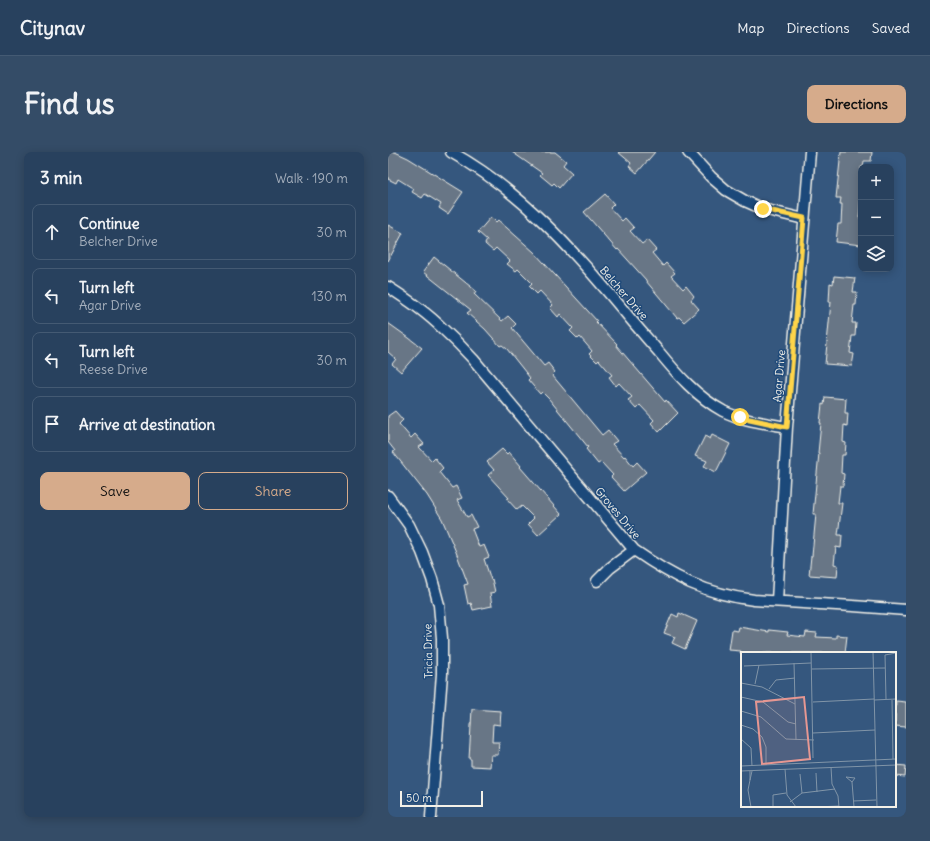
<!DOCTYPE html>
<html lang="en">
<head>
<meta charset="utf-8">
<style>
  body { margin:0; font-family:Delius,sans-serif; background:#344c67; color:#f1f3f6 }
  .controls { position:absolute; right:12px; top:12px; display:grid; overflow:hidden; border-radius:8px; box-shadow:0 2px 10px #0003 }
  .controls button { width:36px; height:36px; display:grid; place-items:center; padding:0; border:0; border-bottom:1px solid #445a73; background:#28415e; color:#f1f3f6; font:20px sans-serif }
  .scale { position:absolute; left:12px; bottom:10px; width:83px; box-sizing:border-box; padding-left:4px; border:2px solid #f4f1e8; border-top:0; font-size:11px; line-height:14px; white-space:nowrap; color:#f4f1e8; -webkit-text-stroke:3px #1f4a7a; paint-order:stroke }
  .stop { position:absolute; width:12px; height:12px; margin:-9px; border:3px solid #ffd54a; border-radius:50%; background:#fff }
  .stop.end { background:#ffd54a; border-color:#fff; box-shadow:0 1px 4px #0008 }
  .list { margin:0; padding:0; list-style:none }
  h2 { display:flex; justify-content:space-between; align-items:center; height:52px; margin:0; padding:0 16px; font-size:17px }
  h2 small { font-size:13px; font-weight:400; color:#a5afbc }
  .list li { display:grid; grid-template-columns:26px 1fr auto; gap:12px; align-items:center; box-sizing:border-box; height:56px; margin:0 8px 8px; padding:0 8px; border:1px solid #445a73; border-radius:8px }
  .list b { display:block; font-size:15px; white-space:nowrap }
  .list p { margin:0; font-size:13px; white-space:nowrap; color:#a5afbc }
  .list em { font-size:13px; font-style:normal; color:#a5afbc }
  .actions { display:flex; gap:8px; padding:12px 16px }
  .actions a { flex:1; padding:9px 0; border:1px solid #d6ab8b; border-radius:8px; text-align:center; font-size:14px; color:#d6ab8b }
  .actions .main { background:#d6ab8b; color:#111 }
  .icon { flex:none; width:22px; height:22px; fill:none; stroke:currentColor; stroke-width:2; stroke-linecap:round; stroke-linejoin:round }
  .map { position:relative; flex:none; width:518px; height:665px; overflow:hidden; border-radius:8px }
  header { display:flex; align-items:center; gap:24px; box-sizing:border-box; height:56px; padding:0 20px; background:#28415e; border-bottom:1px solid #445a73 }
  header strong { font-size:19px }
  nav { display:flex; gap:22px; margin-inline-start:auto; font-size:14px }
  .intro { display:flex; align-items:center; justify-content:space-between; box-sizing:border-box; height:96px; padding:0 24px }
  h1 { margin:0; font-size:28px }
  .button { padding:10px 18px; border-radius:8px; background:#d6ab8b; color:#111; font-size:14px; font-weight:700 }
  main { display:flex; gap:24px; padding:0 24px }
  aside { flex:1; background:#28415e; border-radius:8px; box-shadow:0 2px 10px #0003 }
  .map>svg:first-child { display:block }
  .building { fill:#677686; stroke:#f4f1e8 }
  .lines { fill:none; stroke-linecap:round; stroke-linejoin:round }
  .street-casing { stroke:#f4f1e8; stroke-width:13 }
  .street { stroke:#1f4a7a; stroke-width:10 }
  .route { stroke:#ffd54a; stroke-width:5 }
  .labels { text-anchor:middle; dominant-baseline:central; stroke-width:3; stroke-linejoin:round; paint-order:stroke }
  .street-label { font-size:11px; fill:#f4f1e8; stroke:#1f4a7a }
  .inset-road { fill:none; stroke:#8195a8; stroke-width:1 }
  .view { fill:#e69792; fill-opacity:0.15; stroke:#e69792; stroke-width:2 }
  .inset-edge { fill:none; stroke:#f4f1e8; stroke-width:2 }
</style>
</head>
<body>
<header>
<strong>Citynav</strong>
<nav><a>Map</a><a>Directions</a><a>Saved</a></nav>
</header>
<div class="intro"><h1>Find us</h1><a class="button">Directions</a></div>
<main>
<aside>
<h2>3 min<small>Walk · 190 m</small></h2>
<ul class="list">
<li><svg class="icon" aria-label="ahead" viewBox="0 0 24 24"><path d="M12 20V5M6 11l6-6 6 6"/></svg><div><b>Continue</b><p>Belcher Drive</p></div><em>30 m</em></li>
<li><svg class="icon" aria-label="left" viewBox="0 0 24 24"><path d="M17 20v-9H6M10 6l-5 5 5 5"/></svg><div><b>Turn left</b><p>Agar Drive</p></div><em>130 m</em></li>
<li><svg class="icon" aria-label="left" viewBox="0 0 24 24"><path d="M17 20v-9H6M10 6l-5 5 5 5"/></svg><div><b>Turn left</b><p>Reese Drive</p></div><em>30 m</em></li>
<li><svg class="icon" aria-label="arrive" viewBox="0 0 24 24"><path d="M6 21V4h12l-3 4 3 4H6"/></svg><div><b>Arrive at destination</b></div></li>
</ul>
<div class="actions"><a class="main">Save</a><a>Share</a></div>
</aside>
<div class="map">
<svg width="518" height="665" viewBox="0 0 518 665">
  <rect width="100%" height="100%" fill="#35577e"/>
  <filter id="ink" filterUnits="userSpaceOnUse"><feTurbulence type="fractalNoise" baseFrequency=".025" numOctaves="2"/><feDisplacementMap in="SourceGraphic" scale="8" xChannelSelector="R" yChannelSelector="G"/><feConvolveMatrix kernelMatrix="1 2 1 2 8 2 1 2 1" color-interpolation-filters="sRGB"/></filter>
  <g filter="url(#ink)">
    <!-- building -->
    <path class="building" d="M 0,0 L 7,0 L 20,6 L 75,40 L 60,62 L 51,56 L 53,52 L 37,42 L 34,46 L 24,40 L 26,37 L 10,27 L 8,31 L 0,27 Z
      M 124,0 L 167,0 L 178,9 L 175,13 L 184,21 L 171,36 L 166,31 L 164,33 L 152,23 L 154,21 Z
      M 230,0 L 267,0 L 249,21 L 241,14 L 243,11 Z
      M 453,0 L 484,0 L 483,9 L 476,9 L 475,15 L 473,15 L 473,41 L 471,66 L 473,66 L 473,93 L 448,90 L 450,72 L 453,72 L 454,52 L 452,52 L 453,46 L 448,46 Z
      M 217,42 L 226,52 L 222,56 L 234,69 L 237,66 L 246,76 L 242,79 L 254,92 L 259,88 L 268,98 L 264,101 L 275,114 L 278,111 L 287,121 L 283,124 L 295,137 L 298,134 L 306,144 L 303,148 L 311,157 L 296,170 L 291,165 L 289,166 L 258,129 L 258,128 L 230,97 L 229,98 L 196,60 Z
      M 103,65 L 108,70 L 110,68 L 146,100 L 209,169 L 208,170 L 229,192 L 228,193 L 277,250 L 278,248 L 290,261 L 271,280 L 263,271 L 266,268 L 252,253 L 248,257 L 240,248 L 244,245 L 231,231 L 228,234 L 221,225 L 224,223 L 211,208 L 209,210 L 201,202 L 204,199 L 192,185 L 190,187 L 182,179 L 185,176 L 172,162 L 170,165 L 162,156 L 165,153 L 152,139 L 149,142 L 141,134 L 144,131 L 130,117 L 128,119 L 119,112 L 122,109 L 108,96 L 105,99 L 97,92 L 99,88 L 90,80 Z
      M 0,73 L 15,81 L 0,109 Z
      M 46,105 L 88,139 L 86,142 L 114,169 L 120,164 L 128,172 L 124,176 L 156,214 L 160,211 L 167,220 L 164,223 L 214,283 L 220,278 L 229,289 L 224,292 L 236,305 L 237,304 L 245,314 L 249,310 L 258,320 L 236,339 L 223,325 L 225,323 L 213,310 L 210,312 L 198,297 L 200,295 L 161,247 L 154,240 L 152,242 L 140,228 L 142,226 L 119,197 L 114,193 L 112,194 L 97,177 L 79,161 L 83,158 L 35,120 Z
      M 446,124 L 467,126 L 465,140 L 469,140 L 468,153 L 466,153 L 464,171 L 468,171 L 467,184 L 464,184 L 462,201 L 466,202 L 464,214 L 437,212 L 443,150 L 441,150 L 442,131 L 445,132 Z
      M 0,171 L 21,186 L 34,196 L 13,220 L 4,212 L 8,207 L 0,200 Z
      M 437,245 L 458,247 L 457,261 L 460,261 L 459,274 L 456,273 L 455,290 L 458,291 L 457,303 L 454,303 L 453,321 L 456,322 L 455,334 L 452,334 L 450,351 L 454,351 L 450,383 L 454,383 L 453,396 L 448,395 L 446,412 L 450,413 L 449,425 L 421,423 L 423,404 L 424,404 L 428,362 L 425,362 L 431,301 L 430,301 L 433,271 L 432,271 L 434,252 L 436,253 Z
      M 7,259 L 15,268 L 11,272 L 23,286 L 27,282 L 36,292 L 31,295 L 44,309 L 47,306 L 55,316 L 51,320 L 64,336 L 68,334 L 74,346 L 69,348 L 79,365 L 83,363 L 89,375 L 84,377 L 91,395 L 96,393 L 101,405 L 96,407 L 103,428 L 104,427 L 107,440 L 102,441 L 104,454 L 85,458 L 83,451 L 80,452 L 76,433 L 80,432 L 68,400 L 54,367 L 39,343 L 5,300 L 7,299 L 0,290 L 0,264 Z
      M 324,283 L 342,292 L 328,320 L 316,314 L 319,309 L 307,304 L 317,284 L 322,287 Z
      M 114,297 L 119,302 L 121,300 L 133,314 L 132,315 L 173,362 L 150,383 L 140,372 L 146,366 L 134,354 L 129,358 L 119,347 L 121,346 L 100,323 L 106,318 L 99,310 Z
      M 291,461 L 309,469 L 297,497 L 284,491 L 287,485 L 276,481 L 284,462 L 290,465 Z
      M 351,475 L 381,480 L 381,478 L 400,480 L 399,483 L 417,485 L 418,480 L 429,481 L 428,485 L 448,486 L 448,483 L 459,484 L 457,501 L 352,501 L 353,499 L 341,498 L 344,478 L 350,479 Z
      M 508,549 L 518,550 L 518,575 L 507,574 Z
      M 84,557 L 113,559 L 112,573 L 105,572 L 104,590 L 111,590 L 110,603 L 103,603 L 102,615 L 83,614 L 83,607 L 81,607 Z
      M 507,613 L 518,614 L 517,625 L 507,624 Z"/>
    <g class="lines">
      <!-- street casing -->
      <g class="street-casing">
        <path id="street" d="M 63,0 C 132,38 186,99 236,159 C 247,173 259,186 271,200 C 289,222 309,245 335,259 C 355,269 378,271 399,275
          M 300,0 L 323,25 L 338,38 L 357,49 L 375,57 L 416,67
          M 0,135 C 19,147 38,160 54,176 C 65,186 75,196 85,207 L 246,398 C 285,425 317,442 366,448 L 465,454 L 518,458
          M 0,344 L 21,373 L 34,400 L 44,427 L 51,453 L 54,486 L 54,522 L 43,665
          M 209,429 L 222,416 L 246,398
          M 389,449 L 399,275 L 422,0"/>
      </g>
      <!-- street -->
      <use href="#street" class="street"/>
    </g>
  </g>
  <g class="lines" filter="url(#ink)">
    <!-- route -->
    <path class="route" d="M 352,265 L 399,275 L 416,66 L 375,57"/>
  </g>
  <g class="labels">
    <!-- street labels -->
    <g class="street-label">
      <text transform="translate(236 141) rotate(49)">Belcher Drive</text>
      <text transform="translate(391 224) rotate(-85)">Agar Drive</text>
      <text transform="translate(230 361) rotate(50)">Groves Drive</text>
      <text transform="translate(40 499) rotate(-91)">Tricia Drive</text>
    </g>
  </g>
  <!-- overview -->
  <g transform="translate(353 500)">
    <rect width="155" height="155" fill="#35577e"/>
    <path class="inset-road" d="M 70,0 L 72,106M 132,0 L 136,155M 53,11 L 55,88M 3,14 L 70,11M 71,17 L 144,16M 0,31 L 21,35 L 54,52M 14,32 L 18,13M 28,37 L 35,28 L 54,26M 0,45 L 22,50 L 47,70 L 55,72M 145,47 L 144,3 L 155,1M 133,48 L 155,47M 151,48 L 152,107M 72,50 L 133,47M 0,59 L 20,65 L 45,87 L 73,88M 0,73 L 12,77 L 21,85 L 25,95 L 25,113M 72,81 L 134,78M 0,87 L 10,96 L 11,114M 0,114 L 155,107M 90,115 L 91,132 L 97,144 L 98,155M 44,117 L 46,143 L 55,155M 0,119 L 155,113M 9,119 L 9,128 L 11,119M 75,121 L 76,140M 59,122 L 61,141M 9,128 L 7,138 L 10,155M 111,130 L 105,125 L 114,126 L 111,130 L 113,155M 112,149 L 135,148M 49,150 L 61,141 L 94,137M 32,155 L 32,143 L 45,141M 75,155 L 98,154"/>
    <path class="view" d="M 63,45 L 69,107 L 21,112 L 15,50 Z"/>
    <rect width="155" height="155" class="inset-edge"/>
  </g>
</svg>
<div class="controls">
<button>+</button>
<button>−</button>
<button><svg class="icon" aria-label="layers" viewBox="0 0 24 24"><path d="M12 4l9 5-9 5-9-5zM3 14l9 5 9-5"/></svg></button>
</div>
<div class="scale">50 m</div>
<div class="stop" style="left:352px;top:265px"></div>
<div class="stop end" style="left:375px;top:57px"></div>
</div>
</main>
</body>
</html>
